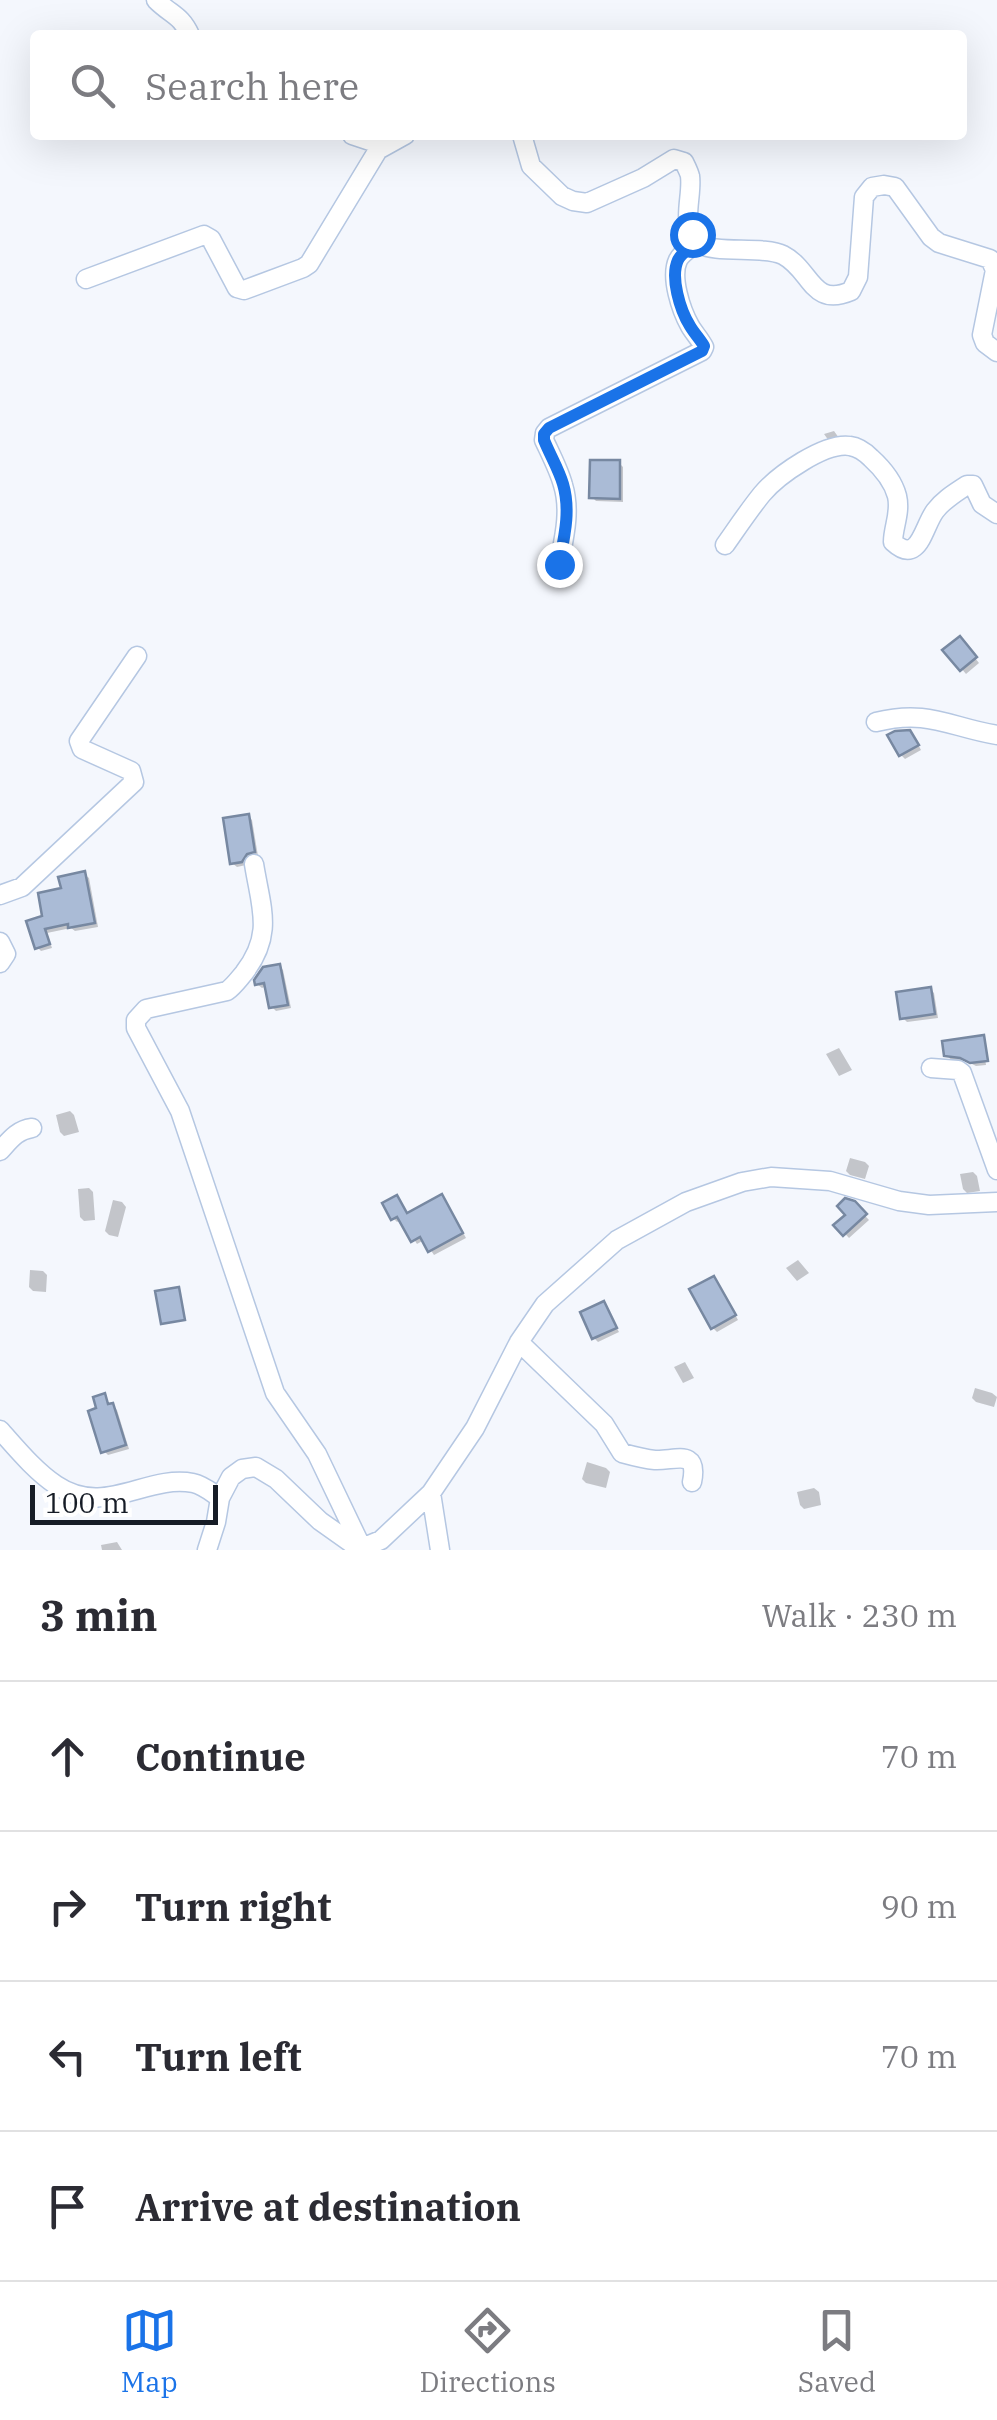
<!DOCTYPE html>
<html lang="en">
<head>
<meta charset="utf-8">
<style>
  body { margin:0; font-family:"IBM Plex Serif",serif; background:#f2f2f3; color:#2b2b33 }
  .scale { position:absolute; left:30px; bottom:25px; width:188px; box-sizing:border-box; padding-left:10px; border:5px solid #161c26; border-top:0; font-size:28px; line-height:35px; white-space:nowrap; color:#161c26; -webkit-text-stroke:8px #fff; paint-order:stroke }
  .stop { position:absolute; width:30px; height:30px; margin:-22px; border:8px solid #1a73e8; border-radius:50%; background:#fff }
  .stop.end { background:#1a73e8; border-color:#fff; box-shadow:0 2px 10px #0008 }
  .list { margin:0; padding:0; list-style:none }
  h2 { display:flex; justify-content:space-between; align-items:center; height:130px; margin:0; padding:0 40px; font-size:42px }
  h2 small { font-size:32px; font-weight:400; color:#7c7c81 }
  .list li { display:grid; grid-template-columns:65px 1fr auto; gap:30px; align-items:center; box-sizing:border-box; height:150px; padding:0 40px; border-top:2px solid #e1e1e2 }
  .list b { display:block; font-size:38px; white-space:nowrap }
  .list em { font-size:32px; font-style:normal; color:#7c7c81 }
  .icon { flex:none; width:55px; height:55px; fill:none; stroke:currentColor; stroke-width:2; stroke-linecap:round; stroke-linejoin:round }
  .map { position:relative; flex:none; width:997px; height:1550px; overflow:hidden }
  .search { position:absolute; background:#fff; box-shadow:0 10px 40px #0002; left:30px; right:30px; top:30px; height:110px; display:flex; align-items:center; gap:25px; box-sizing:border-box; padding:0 35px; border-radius:10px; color:#7c7c81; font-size:38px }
  .sheet { height:730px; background:#fff }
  nav { display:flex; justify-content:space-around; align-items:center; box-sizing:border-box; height:140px; border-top:2px solid #e1e1e2; background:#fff; font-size:28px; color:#7c7c81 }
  nav a { display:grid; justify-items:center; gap:5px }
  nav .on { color:#1a73e8 }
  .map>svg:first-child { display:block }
  .shadow { fill:#0003 }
  .building { fill:#aabbd6; stroke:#7788a1; stroke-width:2.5 }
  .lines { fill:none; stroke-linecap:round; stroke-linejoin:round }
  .minor-casing { stroke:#b5c7e2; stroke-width:21 }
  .minor { stroke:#fff; stroke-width:18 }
  .route { stroke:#1a73e8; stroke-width:12 }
</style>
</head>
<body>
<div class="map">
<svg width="997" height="1550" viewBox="0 0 997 1550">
  <rect width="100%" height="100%" fill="#f4f7fd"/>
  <!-- shadow -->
  <path class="shadow" d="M 834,431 L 839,438 L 829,441 L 824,434 Z
    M 619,463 L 623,467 L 623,502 L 596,501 L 592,497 Z
    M 960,639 L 979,663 L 966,674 L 946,650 Z
    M 914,737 L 921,750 L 905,759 L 901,755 Z
    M 248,816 L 252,820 L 258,856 L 251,857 L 246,865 L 237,867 L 232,863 Z
    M 84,874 L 89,878 L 98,927 L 75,931 L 71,928 L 47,933 L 52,948 L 41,951 L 37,947 L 45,918 L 64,890 Z
    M 279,966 L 283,970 L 291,1008 L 276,1011 L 272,1007 L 267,986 L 262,988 L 257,984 Z
    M 930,989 L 934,993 L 938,1018 L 907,1022 L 903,1018 Z
    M 982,1039 L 986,1065 L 976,1066 L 966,1061 L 951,1060 L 947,1055 Z
    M 839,1048 L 852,1070 L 839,1076 L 826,1054 Z
    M 70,1111 L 74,1115 L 79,1132 L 64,1136 L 60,1132 L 56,1115 Z
    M 850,1158 L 865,1162 L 869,1166 L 865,1179 L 850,1175 L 846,1171 Z
    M 973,1172 L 977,1176 L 980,1191 L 967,1193 L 963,1189 L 960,1174 Z
    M 89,1188 L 93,1192 L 95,1220 L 84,1221 L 80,1217 L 78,1189 Z
    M 397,1198 L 408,1215 L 446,1201 L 466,1238 L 434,1255 L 424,1240 L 417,1244 L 401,1220 L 397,1222 L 393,1218 Z
    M 113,1200 L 122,1202 L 126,1207 L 118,1237 L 109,1235 L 105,1231 Z
    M 854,1204 L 869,1220 L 849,1238 L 837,1225 L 848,1215 Z
    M 798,1260 L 809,1273 L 797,1281 L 786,1268 Z
    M 30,1270 L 43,1271 L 47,1275 L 46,1292 L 33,1291 L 29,1287 Z
    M 718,1283 L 738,1320 L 717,1332 L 713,1328 Z
    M 604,1304 L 619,1332 L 598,1342 L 594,1338 Z
    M 685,1362 L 694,1378 L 683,1383 L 674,1367 Z
    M 975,1388 L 992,1393 L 997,1397 L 994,1407 L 976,1402 L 972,1398 Z
    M 104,1396 L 110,1406 L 112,1406 L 117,1410 L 129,1449 L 108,1455 L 104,1451 L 99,1410 Z
    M 587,1462 L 606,1468 L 610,1472 L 606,1488 L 586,1483 L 582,1479 Z
    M 814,1488 L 819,1492 L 821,1505 L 804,1509 L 800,1505 L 797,1492 Z
    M 117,1542 L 122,1550 L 102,1550 L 101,1545 Z"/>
  <!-- building -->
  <path class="building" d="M 590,460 L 620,460 L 620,499 L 589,498 Z
    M 960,636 L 977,657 L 960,671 L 942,650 Z
    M 910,730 L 919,745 L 899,756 L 887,735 L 895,731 Z
    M 249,814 L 255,852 L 247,854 L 242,862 L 230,864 L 223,818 Z
    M 85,871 L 95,923 L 68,928 L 68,924 L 45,929 L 50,944 L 35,949 L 26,921 L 42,916 L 38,893 L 61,888 L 58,877 Z
    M 280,964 L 288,1005 L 269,1008 L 264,983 L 255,985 L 254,980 L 263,967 Z
    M 931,987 L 935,1014 L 900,1019 L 896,992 Z
    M 984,1035 L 988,1061 L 970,1063 L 960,1058 L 944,1056 L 942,1041 Z
    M 442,1194 L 463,1233 L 428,1252 L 420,1237 L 411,1242 L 397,1217 L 391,1220 L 382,1203 L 397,1195 L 407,1213 Z
    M 845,1198 L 855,1201 L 867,1214 L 843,1236 L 833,1225 L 845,1215 L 837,1206 Z
    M 714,1276 L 736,1315 L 711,1329 L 689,1289 Z
    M 179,1287 L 185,1320 L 161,1324 L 155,1291 Z
    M 604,1301 L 617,1328 L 592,1339 L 580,1312 Z
    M 105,1393 L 108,1404 L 113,1403 L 126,1445 L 101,1453 L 88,1411 L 96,1408 L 93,1397 Z"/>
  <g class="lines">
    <!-- minor casing -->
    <g class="minor-casing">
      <path id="minor" d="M 156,0 C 171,15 181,15 190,35
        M 352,135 L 385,146
        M 522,135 L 531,166 L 562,196 L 573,201 L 587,203 L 643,178 L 674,159 L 684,162 C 685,164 690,174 690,176 C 693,197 679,227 699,243 C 713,255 763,245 783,255 C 812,270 811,308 851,291 L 858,277 L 864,197 L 872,187 L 884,185 L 895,187 L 931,237 L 939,243 L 990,259 L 995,270 L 982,335 L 985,343 L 997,352
        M 86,279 L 204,235 L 211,239 L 237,288 L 244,290 L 303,268 L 309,264 L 378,150 L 405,135
        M 725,545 C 737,528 749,510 762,494 C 778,475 825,442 850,446 C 858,447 865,452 871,458 C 882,468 893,481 897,496 C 901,513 893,527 893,542 C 919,566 923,527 935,511 C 943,500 955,493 967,485 L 973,485 L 982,504 L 997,514
        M 559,564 C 564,538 571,511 563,485 C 559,470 551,455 544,440 L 545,433 L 549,428 L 702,351 L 704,347 C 700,339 694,333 690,326 C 681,310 670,277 678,260 C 682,252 691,248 697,243
        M 876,722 C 928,709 949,727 997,735
        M 254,864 C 261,908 274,934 244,973 C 238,980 234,986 227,991 L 146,1009 L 136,1020 L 136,1028 L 180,1111 L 275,1393 L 317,1454 L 361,1546
        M 0,895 L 22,887 L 134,782 L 131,771 L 82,749 L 79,741 L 137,656
        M 0,942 L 6,954 L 0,963
        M 931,1068 L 958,1070 L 962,1073 L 997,1170
        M 0,1151 C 10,1140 17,1130 32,1128
        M 519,1342 L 604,1424 L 622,1453 C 633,1456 644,1459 655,1460 C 675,1461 699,1448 692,1482
        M 0,1430 C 17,1449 35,1471 56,1485 C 105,1518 146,1474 193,1483 C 203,1485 211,1492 220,1498
        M 431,1493 L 440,1550
        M 207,1550 L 216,1522 L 220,1498 L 231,1477 L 242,1469 L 256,1467 L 276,1479 L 320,1521 L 354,1545 L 369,1545 L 381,1540 L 431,1493 L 475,1428 L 519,1342 L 545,1304 L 617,1240 L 686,1202 L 742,1182 L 771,1177 L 830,1181 L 899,1201 L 929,1205 L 997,1202"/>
    </g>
    <!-- minor -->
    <use href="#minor" class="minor"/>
  </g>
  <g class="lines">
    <!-- route -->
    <path class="route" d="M 559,564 C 564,538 571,511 563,484 C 559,470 550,455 544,440 L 544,434 L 549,428 L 702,351 L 704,346 C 700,339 694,333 690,326 C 680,310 670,277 678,260 C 682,252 691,248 697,242 L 692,234"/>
  </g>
</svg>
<div class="scale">100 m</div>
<div class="stop" style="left:692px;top:234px"></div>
<div class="stop end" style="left:559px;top:564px"></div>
<div class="search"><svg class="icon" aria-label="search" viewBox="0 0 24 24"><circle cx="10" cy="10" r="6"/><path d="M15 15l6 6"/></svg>Search here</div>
</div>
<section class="sheet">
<h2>3 min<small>Walk · 230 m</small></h2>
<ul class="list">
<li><svg class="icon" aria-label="ahead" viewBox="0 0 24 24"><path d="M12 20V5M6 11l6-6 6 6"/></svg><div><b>Continue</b></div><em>70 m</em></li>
<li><svg class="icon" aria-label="right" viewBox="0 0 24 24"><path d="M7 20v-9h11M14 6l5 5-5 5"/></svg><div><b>Turn right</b></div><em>90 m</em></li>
<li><svg class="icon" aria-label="left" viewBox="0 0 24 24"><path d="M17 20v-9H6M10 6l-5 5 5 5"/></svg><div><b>Turn left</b></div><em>70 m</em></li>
<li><svg class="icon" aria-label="arrive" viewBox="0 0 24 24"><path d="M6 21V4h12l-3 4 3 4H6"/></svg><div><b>Arrive at destination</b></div></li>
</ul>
</section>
<nav>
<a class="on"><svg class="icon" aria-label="map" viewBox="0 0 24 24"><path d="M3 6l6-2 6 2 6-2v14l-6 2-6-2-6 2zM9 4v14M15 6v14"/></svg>Map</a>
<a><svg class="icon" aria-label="directions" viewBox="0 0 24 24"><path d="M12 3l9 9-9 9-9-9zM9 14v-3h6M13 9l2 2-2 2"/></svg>Directions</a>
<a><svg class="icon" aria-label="saved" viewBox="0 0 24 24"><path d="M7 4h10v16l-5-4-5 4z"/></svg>Saved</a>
</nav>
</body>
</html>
